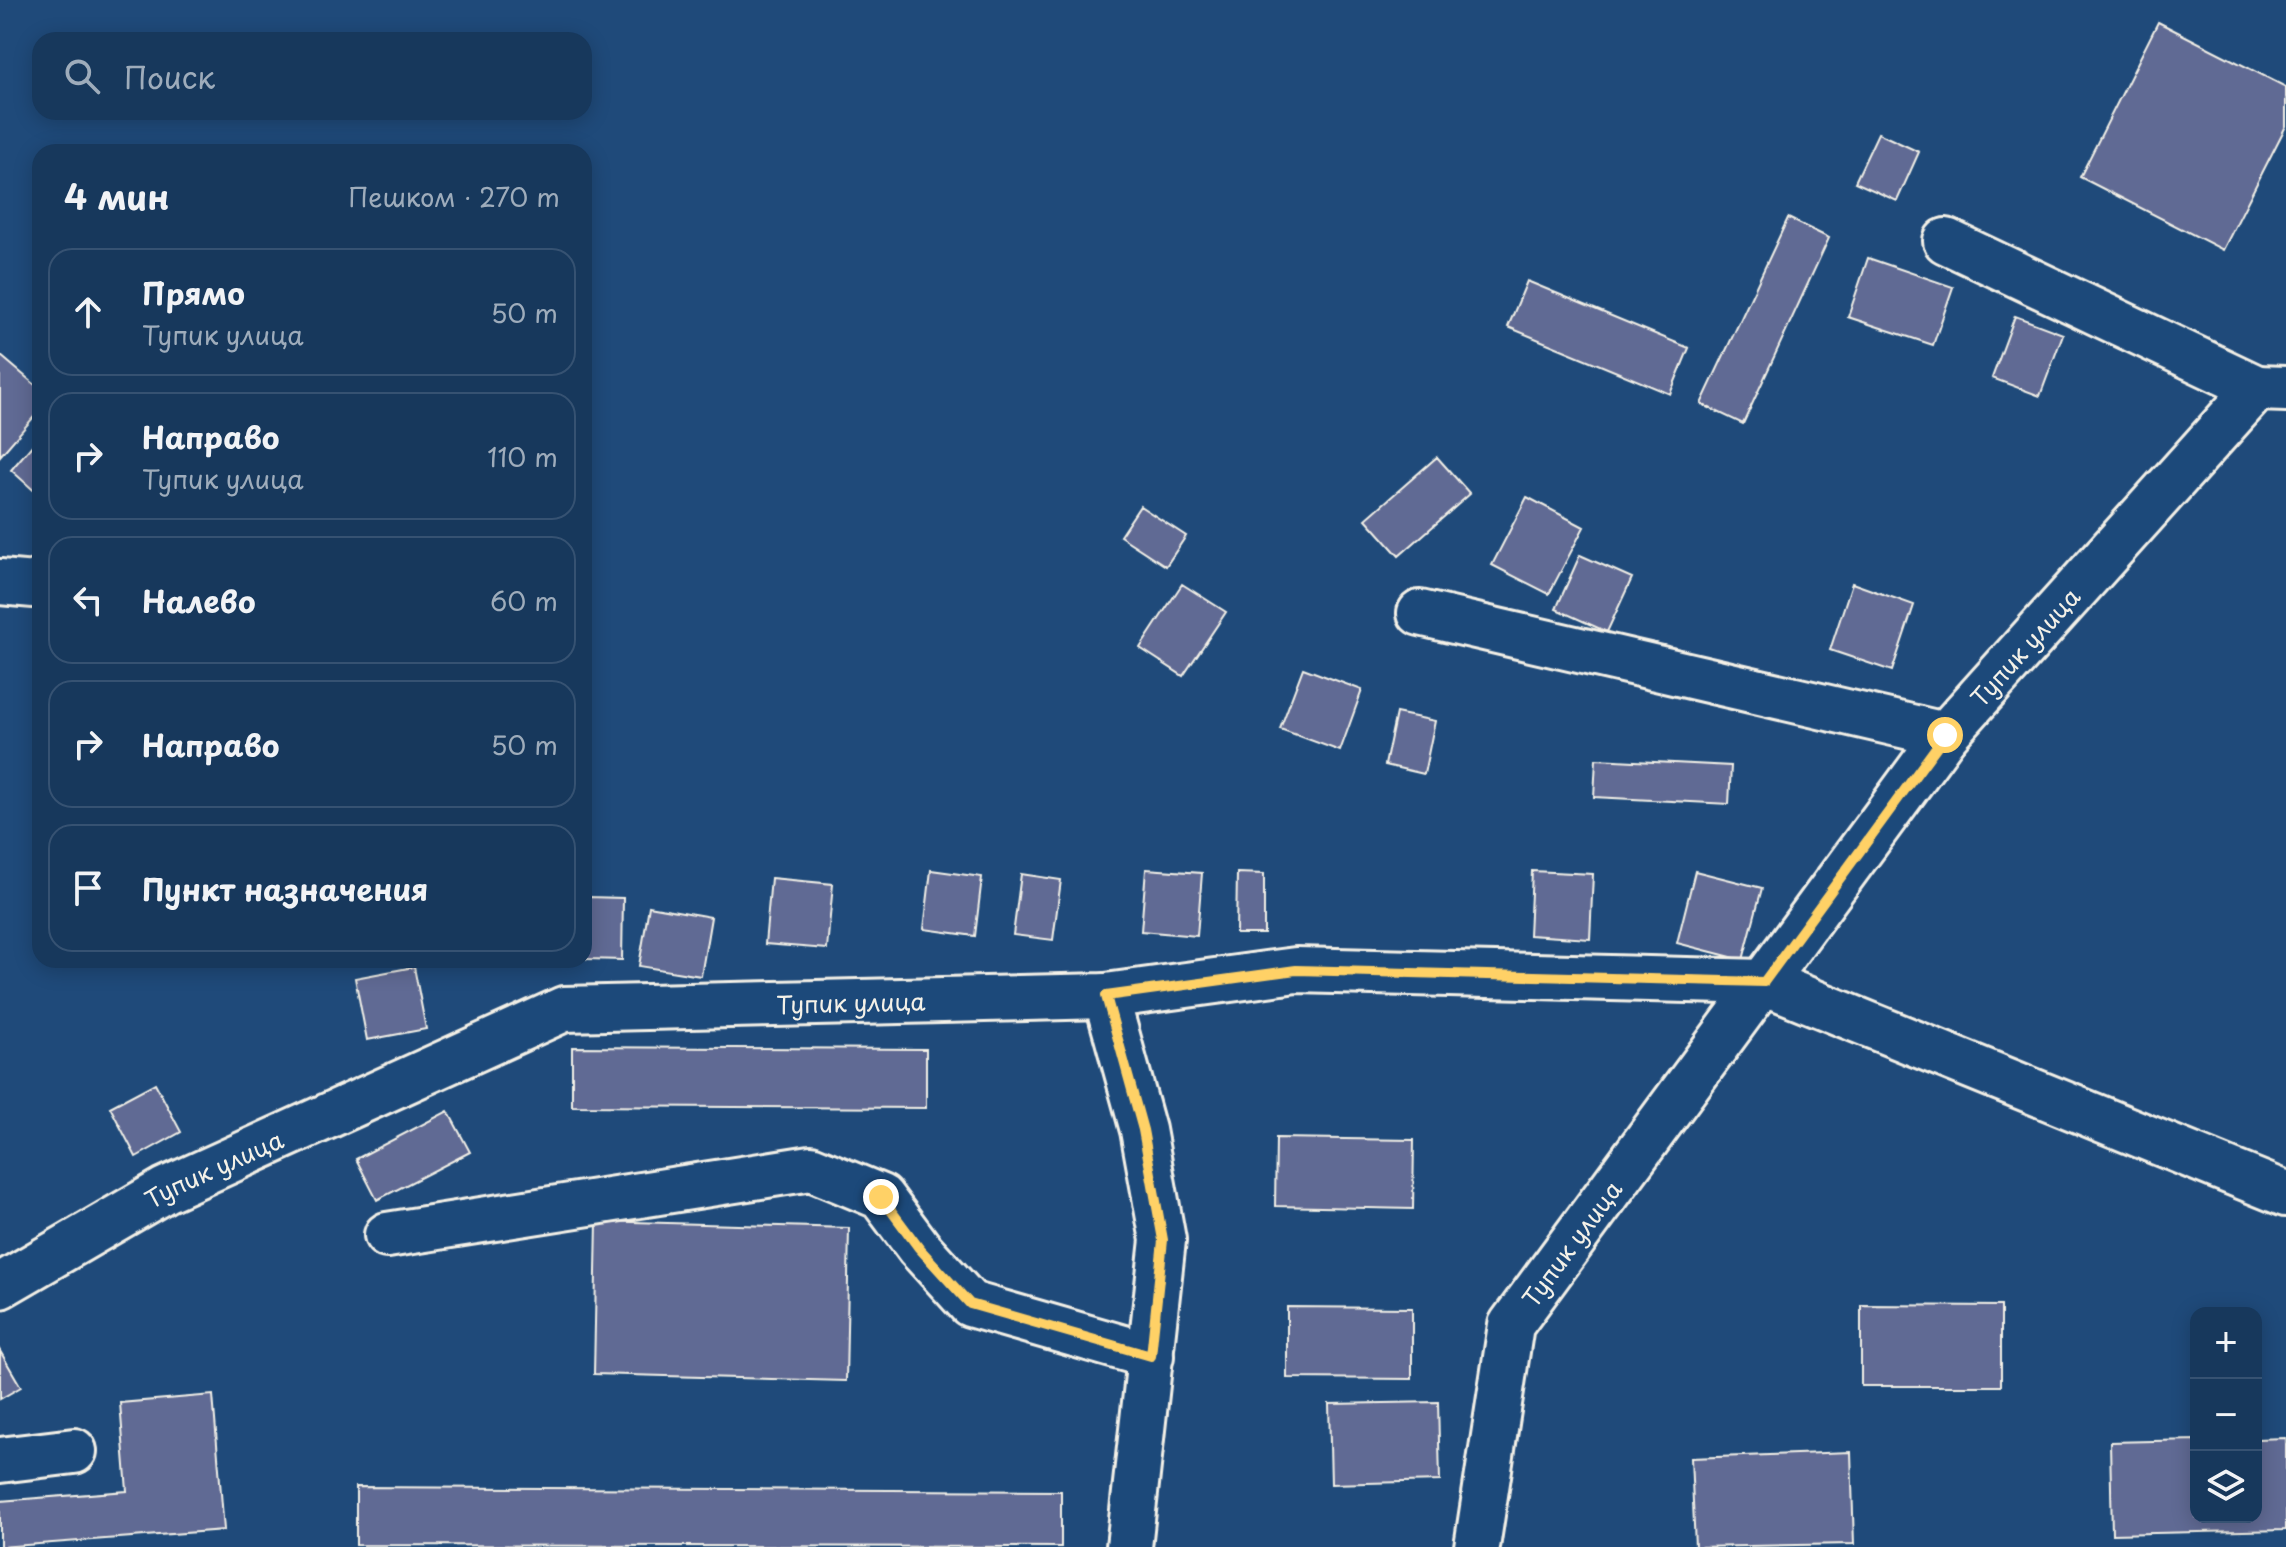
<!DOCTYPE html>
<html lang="ru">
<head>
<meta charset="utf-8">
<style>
  body { margin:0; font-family:"Playpen Sans",sans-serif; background:#244365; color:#f1f3f6 }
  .controls { position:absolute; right:24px; bottom:24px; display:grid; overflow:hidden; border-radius:16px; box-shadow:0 4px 20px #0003 }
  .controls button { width:72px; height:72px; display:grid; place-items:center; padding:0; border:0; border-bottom:2px solid #365272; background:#17385c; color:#f1f3f6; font:40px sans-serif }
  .stop { position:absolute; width:24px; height:24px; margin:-18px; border:6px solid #ffd166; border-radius:50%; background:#fff }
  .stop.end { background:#ffd166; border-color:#fff; box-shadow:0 2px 8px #0008 }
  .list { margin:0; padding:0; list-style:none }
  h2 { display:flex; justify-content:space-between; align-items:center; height:104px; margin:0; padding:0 32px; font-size:34px }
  h2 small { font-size:26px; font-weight:400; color:#9eacbb }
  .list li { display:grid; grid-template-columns:52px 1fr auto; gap:24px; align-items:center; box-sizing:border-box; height:128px; margin:0 16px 16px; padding:0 16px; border:2px solid #365272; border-radius:24px }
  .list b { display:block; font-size:30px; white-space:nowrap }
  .list p { margin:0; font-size:26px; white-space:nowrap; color:#9eacbb }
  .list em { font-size:26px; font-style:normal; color:#9eacbb }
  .icon { flex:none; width:44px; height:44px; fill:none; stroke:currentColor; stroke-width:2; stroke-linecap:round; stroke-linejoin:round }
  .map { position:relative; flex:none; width:2286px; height:1547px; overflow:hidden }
  .search { position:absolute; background:#17385c; box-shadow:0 4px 20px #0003; left:32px; top:32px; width:560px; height:88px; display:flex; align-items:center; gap:20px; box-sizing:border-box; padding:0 28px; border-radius:24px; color:#9eacbb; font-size:30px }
  .panel { position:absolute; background:#17385c; box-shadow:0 4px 20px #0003; left:32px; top:144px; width:560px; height:824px; border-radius:24px }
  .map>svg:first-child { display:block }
  .building { fill:#616b94; stroke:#f4f1e8; stroke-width:2 }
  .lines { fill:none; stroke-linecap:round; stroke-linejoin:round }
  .minor-casing { stroke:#f4f1e8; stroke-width:50 }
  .minor { stroke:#1f4a7a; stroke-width:44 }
  .route { stroke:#ffd166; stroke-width:10 }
  .labels { text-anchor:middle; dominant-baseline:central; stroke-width:8; stroke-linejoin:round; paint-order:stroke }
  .street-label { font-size:24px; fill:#f4f1e8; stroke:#1f4a7a }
</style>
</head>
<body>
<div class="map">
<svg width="2286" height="1547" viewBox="0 0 2286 1547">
  <rect width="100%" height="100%" fill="#1f4a7a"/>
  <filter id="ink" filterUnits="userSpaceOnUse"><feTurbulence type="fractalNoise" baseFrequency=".0125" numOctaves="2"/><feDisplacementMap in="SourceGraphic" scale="16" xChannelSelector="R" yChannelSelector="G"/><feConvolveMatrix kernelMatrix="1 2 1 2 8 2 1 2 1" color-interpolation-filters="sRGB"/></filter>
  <g filter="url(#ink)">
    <!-- building -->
    <path class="building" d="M 2158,22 L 2286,87 L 2286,126 L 2223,250 L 2080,177 Z
      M 1878,133 L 1919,152 L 1897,201 L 1855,182 Z
      M 1788,218 L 1829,238 L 1743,424 L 1701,404 Z
      M 1868,258 L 1953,287 L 1933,345 L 1848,317 Z
      M 1527,281 L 1689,348 L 1670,394 L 1508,327 Z
      M 2015,316 L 2063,334 L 2040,396 L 1992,378 Z
      M 0,355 L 40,389 L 40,410 L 0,456 Z
      M 40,436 L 40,496 L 11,470 Z
      M 1437,457 L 1470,494 L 1399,556 L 1366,519 Z
      M 1527,497 L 1584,527 L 1549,594 L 1492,565 Z
      M 1140,506 L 1186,536 L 1166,566 L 1120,536 Z
      M 1580,555 L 1632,578 L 1607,632 L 1556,609 Z
      M 1852,583 L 1914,605 L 1892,671 L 1830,650 Z
      M 1182,584 L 1226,612 L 1183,676 L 1140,648 Z
      M 1303,668 L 1362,690 L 1340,751 L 1280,729 Z
      M 1396,713 L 1435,721 L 1424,774 L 1385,765 Z
      M 1596,759 L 1731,766 L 1729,804 L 1594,797 Z
      M 1146,869 L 1202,873 L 1197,936 L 1141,931 Z
      M 931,870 L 982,877 L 975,936 L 924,929 Z
      M 1532,871 L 1593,874 L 1590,939 L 1529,935 Z
      M 1695,871 L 1762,888 L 1743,960 L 1677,943 Z
      M 1237,873 L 1264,874 L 1264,934 L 1236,934 Z
      M 1021,874 L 1061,880 L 1053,940 L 1013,935 Z
      M 771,878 L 833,884 L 827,949 L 765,944 Z
      M 588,897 L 623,898 L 622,960 L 587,959 Z
      M 649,906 L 711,917 L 701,976 L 639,966 Z
      M 414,967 L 426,1029 L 367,1040 L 355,978 Z
      M 572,1047 L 926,1049 L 926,1108 L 572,1106 Z
      M 155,1083 L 181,1132 L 136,1157 L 110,1107 Z
      M 448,1111 L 470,1152 L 377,1200 L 356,1159 Z
      M 1276,1138 L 1414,1140 L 1413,1209 L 1275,1206 Z
      M 597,1221 L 849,1228 L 846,1381 L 594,1374 Z
      M 1861,1305 L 2001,1306 L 2001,1386 L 1861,1386 Z
      M 1287,1307 L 1412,1308 L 1412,1379 L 1287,1378 Z
      M 0,1351 L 21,1387 L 0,1399 Z
      M 213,1395 L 224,1530 L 0,1547 L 0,1501 L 127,1491 L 120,1403 Z
      M 1438,1402 L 1440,1481 L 1331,1484 L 1329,1404 Z
      M 2286,1438 L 2286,1530 L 2112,1534 L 2110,1442 L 2196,1440 L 2196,1517 L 2256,1517 L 2256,1439 Z
      M 1851,1452 L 1854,1544 L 1695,1547 L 1691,1458 Z
      M 356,1487 L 1061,1491 L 1061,1547 L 356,1545 Z"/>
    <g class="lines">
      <!-- minor casing -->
      <g class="minor-casing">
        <g id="minor">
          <path d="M 1946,241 L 2257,388"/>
          <path d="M 0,582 L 34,585 L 40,581"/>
          <path d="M 1420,613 L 1945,735"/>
          <path d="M 1106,996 L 1143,1130 L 1163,1240 L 1129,1547"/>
          <path d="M 387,1235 L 811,1168 L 881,1197 L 919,1248 L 970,1304 L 1151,1356"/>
          <path id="s1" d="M 0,1286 L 165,1190 L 564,1009 L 1106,996 L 1296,970 L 1764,982 L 2286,1194"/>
          <path d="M 0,1460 L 74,1451"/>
          <path id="s2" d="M 1477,1547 L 1511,1325 L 1945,735 L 2257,388 L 2286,389"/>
        </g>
      </g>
      <!-- minor -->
      <use href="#minor" class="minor"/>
    </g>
  </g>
  <g class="lines" filter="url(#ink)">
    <!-- route -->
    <path class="route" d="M 881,1197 L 919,1248 L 970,1304 L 1151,1356 L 1163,1240 L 1143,1130 L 1106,996 L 1296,970 L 1764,982 L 1945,735"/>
  </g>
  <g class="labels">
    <!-- street labels -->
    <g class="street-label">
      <text stroke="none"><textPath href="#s2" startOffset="1076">Тупик улица</textPath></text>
      <text stroke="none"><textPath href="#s1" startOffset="916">Тупик улица</textPath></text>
      <text stroke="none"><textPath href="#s1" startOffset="244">Тупик улица</textPath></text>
      <text stroke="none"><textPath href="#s2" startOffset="326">Тупик улица</textPath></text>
    </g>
  </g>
</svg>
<div class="controls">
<button>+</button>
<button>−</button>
<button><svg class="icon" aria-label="layers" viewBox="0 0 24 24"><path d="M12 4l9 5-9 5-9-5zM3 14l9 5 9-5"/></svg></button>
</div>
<div class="stop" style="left:1945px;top:735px"></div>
<div class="stop end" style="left:881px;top:1197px"></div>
<div class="search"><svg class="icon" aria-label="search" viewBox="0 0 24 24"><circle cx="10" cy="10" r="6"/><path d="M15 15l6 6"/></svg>Поиск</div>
<section class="panel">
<h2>4 мин<small>Пешком · 270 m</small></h2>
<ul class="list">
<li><svg class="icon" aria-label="ahead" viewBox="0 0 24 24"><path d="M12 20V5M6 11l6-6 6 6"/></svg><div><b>Прямо</b><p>Тупик улица</p></div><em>50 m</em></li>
<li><svg class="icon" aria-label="right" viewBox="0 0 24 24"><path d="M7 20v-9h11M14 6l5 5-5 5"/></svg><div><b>Направо</b><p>Тупик улица</p></div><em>110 m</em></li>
<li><svg class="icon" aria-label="left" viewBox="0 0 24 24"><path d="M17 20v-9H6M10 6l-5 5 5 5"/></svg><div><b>Налево</b></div><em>60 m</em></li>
<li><svg class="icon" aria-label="right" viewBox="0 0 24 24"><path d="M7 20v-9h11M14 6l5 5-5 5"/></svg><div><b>Направо</b></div><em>50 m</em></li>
<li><svg class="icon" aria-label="arrive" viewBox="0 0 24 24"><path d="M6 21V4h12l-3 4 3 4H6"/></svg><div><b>Пункт назначения</b></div></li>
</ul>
</section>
</div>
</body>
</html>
